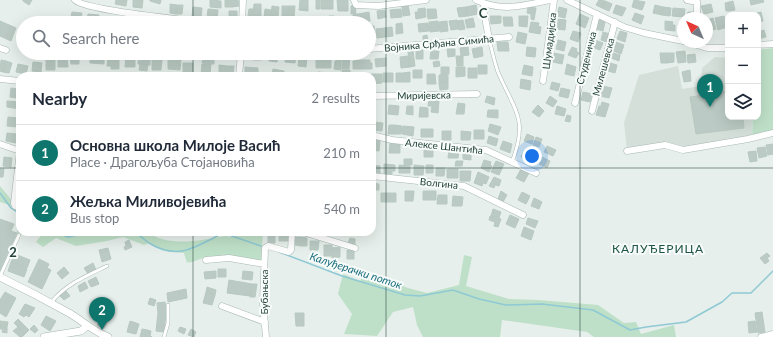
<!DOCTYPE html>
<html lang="en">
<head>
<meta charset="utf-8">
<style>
  body { margin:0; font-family:Lato,sans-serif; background:#f2f2f3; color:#1f2937 }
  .controls { position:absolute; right:12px; top:12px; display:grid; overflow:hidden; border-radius:8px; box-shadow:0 4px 16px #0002 }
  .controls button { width:36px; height:36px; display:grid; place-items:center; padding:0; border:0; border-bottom:1px solid #e0e1e3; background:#fff; color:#1f2937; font:20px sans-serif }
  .compass { position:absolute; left:677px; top:12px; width:36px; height:36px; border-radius:50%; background:#fff; box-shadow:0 4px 16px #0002; rotate:316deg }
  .you { position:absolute; left:532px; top:156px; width:14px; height:14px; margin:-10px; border:3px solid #fff; border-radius:50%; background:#1a73e8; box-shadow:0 0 0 6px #1a73e833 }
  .badge { display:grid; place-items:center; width:26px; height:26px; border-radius:50%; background:#0f766e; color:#fff; font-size:13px; font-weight:700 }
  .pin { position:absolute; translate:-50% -33px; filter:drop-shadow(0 1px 2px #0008) }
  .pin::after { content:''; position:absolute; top:21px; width:14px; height:12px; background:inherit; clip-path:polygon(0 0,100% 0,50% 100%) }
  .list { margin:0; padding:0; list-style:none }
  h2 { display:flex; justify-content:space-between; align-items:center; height:52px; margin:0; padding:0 16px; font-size:17px }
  h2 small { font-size:13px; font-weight:400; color:#747a83 }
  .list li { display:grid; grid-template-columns:26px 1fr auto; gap:12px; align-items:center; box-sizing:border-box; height:56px; padding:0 16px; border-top:1px solid #e0e1e3 }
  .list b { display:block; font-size:15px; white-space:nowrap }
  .list p { margin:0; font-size:13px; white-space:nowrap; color:#747a83 }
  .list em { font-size:13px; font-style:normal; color:#747a83 }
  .icon { flex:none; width:22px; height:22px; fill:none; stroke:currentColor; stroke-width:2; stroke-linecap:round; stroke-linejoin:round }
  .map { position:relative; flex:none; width:773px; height:337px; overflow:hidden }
  .search { position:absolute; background:#fff; box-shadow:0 4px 16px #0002; left:16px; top:16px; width:360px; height:44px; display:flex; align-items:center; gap:10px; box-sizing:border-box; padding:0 14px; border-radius:22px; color:#747a83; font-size:15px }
  .panel { position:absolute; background:#fff; box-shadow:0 4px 16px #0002; left:16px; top:72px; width:360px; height:164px; border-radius:12px }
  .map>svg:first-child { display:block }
  .built { fill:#d4dfda }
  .green { fill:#bfe0c8 }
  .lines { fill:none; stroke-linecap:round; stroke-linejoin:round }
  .stream { stroke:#8ec9d4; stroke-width:1.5 }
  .building { fill:#bbcac4; stroke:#b8c9c2 }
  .service-casing { stroke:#a8b8b2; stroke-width:4 }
  .minor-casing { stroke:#a8b8b2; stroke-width:7 }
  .tertiary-casing { stroke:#a8b8b2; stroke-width:8 }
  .service { stroke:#fff; stroke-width:3 }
  .minor { stroke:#fff; stroke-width:6 }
  .tertiary { stroke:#fff; stroke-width:7 }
  .grid { fill:none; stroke:#24423a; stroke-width:1; stroke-opacity:0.55 }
  .labels { text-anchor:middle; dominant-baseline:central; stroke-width:4; stroke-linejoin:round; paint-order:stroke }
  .street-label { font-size:10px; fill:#24423a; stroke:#f7fbf9 }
  .water-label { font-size:11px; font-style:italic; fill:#1c6f80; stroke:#f7fbf9 }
  .quarter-label { font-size:12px; letter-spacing:1px; fill:#1f5548; stroke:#f7fbf9 }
  .grid-label { font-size:13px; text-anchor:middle; font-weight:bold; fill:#24423a; stroke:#f7fbf9; stroke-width:4; stroke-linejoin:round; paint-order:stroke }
</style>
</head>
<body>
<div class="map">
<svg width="773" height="337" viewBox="0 0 773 337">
  <rect width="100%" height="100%" fill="#e6efeb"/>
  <!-- built -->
  <path class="built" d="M 715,57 L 728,58 L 728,117 L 753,117 L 752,139 L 683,150 L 665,145 L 627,151 L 624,123 L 639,75 L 678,66 L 682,89 L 701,86 L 702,68 Z"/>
  <!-- green -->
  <path class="green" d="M 773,48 L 773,133 L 752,139 L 753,117 L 758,117 L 758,50 Z
    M 0,186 L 14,203 L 20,208 L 20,232 L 147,232 C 170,248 201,240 226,236 L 231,237 L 231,232 L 263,232 L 261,263 L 206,257 L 189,263 L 190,261 L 187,263 L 184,253 L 164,251 L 149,243 L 144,245 L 123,237 L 107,241 L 76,246 L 56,238 L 43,247 L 36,242 L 43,233 L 17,233 L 19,208 L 0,202 Z
    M 464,255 L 472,257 L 466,286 L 509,299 L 539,300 L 598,305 L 624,323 L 636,322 L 641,334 L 674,325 L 676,337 L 594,337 L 587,332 L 502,320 L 500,337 L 423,337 L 417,325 L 413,307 L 393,312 L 377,336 L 344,334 L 352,314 L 338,294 L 343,274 L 360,281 L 364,272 L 408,288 L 427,293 L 459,285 Z"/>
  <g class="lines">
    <!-- stream -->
    <path class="stream" d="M 0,193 L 11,208 L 20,214
      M 56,232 L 68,237 L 92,232
      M 131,232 C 139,233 143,239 149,243 C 179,261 195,247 223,233 L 261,246
      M 279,252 L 342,276 L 405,295 L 420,296 L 453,290 L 479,299 L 506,305 L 542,304 L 593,310 L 630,330 L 646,327 L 686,322 L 722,302 L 732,293 L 751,293 L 773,271"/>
  </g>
  <!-- building -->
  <path class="building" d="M 23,0 L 32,0 L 29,5 L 23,1 Z
    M 116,0 L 127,0 L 126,6 L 115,4 Z
    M 133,0 L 143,0 L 142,8 L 133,7 Z
    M 150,0 L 161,0 L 160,4 L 150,1 Z
    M 210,0 L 221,1 L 221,8 L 210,7 Z
    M 225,0 L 231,0 L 232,7 L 225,7 Z
    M 231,0 L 238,0 L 239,6 L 232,7 Z
    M 300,0 L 308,0 L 308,11 L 299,10 Z
    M 316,0 L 320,0 L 320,9 L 316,9 Z
    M 321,0 L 333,0 L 333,9 L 321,9 Z
    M 337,0 L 348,0 L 348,11 L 338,11 Z
    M 599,0 L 605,1 L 602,8 L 596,5 Z
    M 634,0 L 645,2 L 642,10 L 632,7 Z
    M 750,0 L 763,0 L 764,2 L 751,5 Z
    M 605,1 L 612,4 L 609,11 L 602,8 Z
    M 733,1 L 735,10 L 730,11 L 729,2 Z
    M 729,2 L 730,11 L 726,11 L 725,3 Z
    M 170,4 L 177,5 L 176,14 L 170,13 Z
    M 254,4 L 261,4 L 261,16 L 253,16 Z
    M 711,4 L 713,12 L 704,14 L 701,6 Z
    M 177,5 L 183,5 L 182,14 L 176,14 Z
    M 355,5 L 356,14 L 351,14 L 351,6 Z
    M 408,5 L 410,15 L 403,16 L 402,6 Z
    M 476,5 L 478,14 L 468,16 L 466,7 Z
    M 616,5 L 626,8 L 622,16 L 613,13 Z
    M 655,5 L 663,7 L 662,15 L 653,13 Z
    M 272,6 L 279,7 L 278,17 L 271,16 Z
    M 282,6 L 289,6 L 288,18 L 282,17 Z
    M 289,6 L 295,6 L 294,18 L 288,18 Z
    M 193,7 L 202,8 L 201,18 L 192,17 Z
    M 466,7 L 468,16 L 459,17 L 457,8 Z
    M 528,7 L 536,8 L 534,20 L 531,19 L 531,14 L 527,13 Z
    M 559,7 L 567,9 L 565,18 L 557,16 Z
    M 663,7 L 671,8 L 670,16 L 662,15 Z
    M 425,8 L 426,17 L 416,19 L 415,12 L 418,12 L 418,9 Z
    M 673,8 L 685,9 L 684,17 L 672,16 Z
    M 208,9 L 218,10 L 217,20 L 207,19 Z
    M 249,9 L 253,9 L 253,16 L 248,16 Z
    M 265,9 L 271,10 L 271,17 L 264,17 Z
    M 401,9 L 402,17 L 391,18 L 390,10 Z
    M 427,9 L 436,9 L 437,18 L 428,19 Z
    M 385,10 L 386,17 L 378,19 L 377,11 Z
    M 229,11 L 237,11 L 237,21 L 229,21 Z
    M 72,12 L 82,13 L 80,22 L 70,21 Z
    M 369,12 L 370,21 L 354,23 L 353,15 Z
    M 688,12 L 694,12 L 694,18 L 687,18 Z
    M 761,12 L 763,21 L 758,22 L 758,15 L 750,15 Z
    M 635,13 L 644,16 L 641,24 L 632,20 Z
    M 88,14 L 99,15 L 98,23 L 87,23 Z
    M 580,14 L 589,18 L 587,23 L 578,19 Z
    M 329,16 L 334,16 L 334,23 L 329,23 Z
    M 490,16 L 501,16 L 501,23 L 491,24 Z
    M 519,16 L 528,16 L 527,27 L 519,26 Z
    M 724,16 L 727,27 L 718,30 L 715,18 Z
    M 503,17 L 512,17 L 513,26 L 504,26 Z
    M 104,18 L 114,19 L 114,23 L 103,23 Z
    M 280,18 L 285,18 L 284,23 L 280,23 Z
    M 473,18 L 475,27 L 467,28 L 465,20 Z
    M 713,18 L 716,29 L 707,32 L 707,20 Z
    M 557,19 L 566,20 L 565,30 L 555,29 Z
    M 578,19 L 587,23 L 585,28 L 576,24 Z
    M 457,20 L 458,29 L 451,30 L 449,21 Z
    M 463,20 L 465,29 L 459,30 L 457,21 Z
    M 599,20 L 605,22 L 603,31 L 596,29 Z
    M 0,21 L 16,28 L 11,41 L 0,36 Z
    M 438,21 L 439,31 L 430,32 L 429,22 Z
    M 447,21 L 448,31 L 440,32 L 439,22 Z
    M 665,21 L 673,22 L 672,25 L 675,25 L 675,31 L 665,30 Z
    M 531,22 L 539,23 L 538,26 L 541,27 L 540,34 L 529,32 Z
    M 402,23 L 403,33 L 396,34 L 396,24 Z
    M 428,23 L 429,31 L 419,32 L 418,24 Z
    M 369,26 L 374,26 L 375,33 L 369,34 Z
    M 392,27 L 393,36 L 385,37 L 384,28 Z
    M 384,28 L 385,37 L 377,38 L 376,29 Z
    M 764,30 L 766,37 L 758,39 L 758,32 Z
    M 573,31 L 581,33 L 578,42 L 570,39 Z
    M 620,31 L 627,33 L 625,42 L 617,39 Z
    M 518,32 L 527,34 L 525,44 L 516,42 Z
    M 603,32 L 610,34 L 607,42 L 601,40 Z
    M 427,35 L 428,41 L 423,41 L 423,36 Z
    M 558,40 L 566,42 L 564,51 L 556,49 Z
    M 595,40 L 603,43 L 600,50 L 592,47 Z
    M 497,42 L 508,42 L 509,51 L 498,51 Z
    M 616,42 L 624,45 L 621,54 L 613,51 Z
    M 468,47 L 469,55 L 461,56 L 460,48 Z
    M 482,47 L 483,56 L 474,58 L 472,49 Z
    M 527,47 L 536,48 L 535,57 L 526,56 Z
    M 572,47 L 577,49 L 576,51 L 579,53 L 576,58 L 568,55 Z
    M 447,49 L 455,49 L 455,56 L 448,57 Z
    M 416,50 L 423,50 L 423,59 L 416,59 Z
    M 413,51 L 415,66 L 410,67 L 408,52 Z
    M 431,51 L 439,51 L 438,59 L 430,59 Z
    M 685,51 L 686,62 L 678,63 L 676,52 Z
    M 254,53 L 262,53 L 261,60 L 253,60 Z
    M 270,53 L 278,53 L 277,62 L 269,61 Z
    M 340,53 L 350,53 L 349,69 L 342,69 L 342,59 L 340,59 Z
    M 554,53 L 564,55 L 562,64 L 553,62 Z
    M 613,53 L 620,55 L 619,61 L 611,58 Z
    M 660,53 L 667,53 L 667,63 L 661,63 Z
    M 667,53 L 674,53 L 674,62 L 667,63 Z
    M 286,54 L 296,55 L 295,63 L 285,62 Z
    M 695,54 L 696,62 L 688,63 L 687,55 Z
    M 70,55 L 79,55 L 79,64 L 71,64 Z
    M 90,55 L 104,55 L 104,64 L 90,63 Z
    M 139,55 L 150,56 L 150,65 L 138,64 Z
    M 126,56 L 135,56 L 135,67 L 125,67 Z
    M 408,56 L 410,67 L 401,68 L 400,57 Z
    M 456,56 L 463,56 L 463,66 L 457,66 Z
    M 67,57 L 68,67 L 58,67 L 58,58 Z
    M 108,57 L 119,57 L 119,69 L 111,69 L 111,66 L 107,66 Z
    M 203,57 L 214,58 L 214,64 L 202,63 Z
    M 299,57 L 307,57 L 306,67 L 298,66 Z
    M 316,58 L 324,58 L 324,68 L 316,68 Z
    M 324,58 L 331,58 L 331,68 L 324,68 Z
    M 386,58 L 386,66 L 376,67 L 375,59 Z
    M 46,59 L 50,59 L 50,70 L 46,70 Z
    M 50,59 L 55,59 L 55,70 L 50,70 Z
    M 168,59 L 181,60 L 180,70 L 168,69 Z
    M 1,60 L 6,61 L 3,72 L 0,71 Z
    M 152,60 L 162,60 L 161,70 L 152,70 Z
    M 336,60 L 341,60 L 341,70 L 334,69 L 335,61 L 336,61 Z
    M 362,60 L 363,69 L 353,69 L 353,61 Z
    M 362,60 L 370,60 L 370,63 L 372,63 L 372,69 L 363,69 Z
    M 6,61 L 12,63 L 9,73 L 3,72 Z
    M 439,61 L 440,66 L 434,67 L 433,62 Z
    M 33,62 L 42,63 L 41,72 L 32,71 Z
    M 183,63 L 193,63 L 193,72 L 183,72 Z
    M 610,63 L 617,65 L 615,73 L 608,71 Z
    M 18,64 L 28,66 L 26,74 L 16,72 Z
    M 140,64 L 148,65 L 147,71 L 139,70 Z
    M 202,64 L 211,64 L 210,74 L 201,74 Z
    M 567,64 L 576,67 L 574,76 L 565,74 Z
    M 219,65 L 227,66 L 226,75 L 219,75 Z
    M 478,65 L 487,65 L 487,74 L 478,74 Z
    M 524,65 L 533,67 L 532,76 L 522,74 Z
    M 227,66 L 234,66 L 233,76 L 226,75 Z
    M 245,67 L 258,68 L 258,76 L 245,76 Z
    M 441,67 L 449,67 L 449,74 L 441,75 Z
    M 456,67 L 465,67 L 465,76 L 456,77 Z
    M 468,68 L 477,68 L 477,78 L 468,78 Z
    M 273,69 L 284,71 L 284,76 L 272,76 Z
    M 342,70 L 350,70 L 350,73 L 342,73 Z
    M 413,70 L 422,70 L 422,78 L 413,78 Z
    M 690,70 L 691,81 L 684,82 L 682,72 Z
    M 318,72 L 328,73 L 328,76 L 318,76 Z
    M 410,72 L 410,82 L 403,82 L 403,73 Z
    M 383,73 L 393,73 L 393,82 L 383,82 Z
    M 396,73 L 403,73 L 403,82 L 396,82 Z
    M 371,74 L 382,74 L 382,83 L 372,84 L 372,76 L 371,76 Z
    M 427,74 L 435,74 L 436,84 L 427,84 Z
    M 439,75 L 448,75 L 448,82 L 439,83 Z
    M 521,79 L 531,81 L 530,90 L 520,88 Z
    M 448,82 L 448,89 L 440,90 L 439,83 Z
    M 552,82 L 560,84 L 558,91 L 550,89 Z
    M 602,86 L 612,88 L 609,98 L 600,96 Z
    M 11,88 L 18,89 L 17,98 L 10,97 Z
    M 561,88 L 570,90 L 568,98 L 559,96 Z
    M 728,91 L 728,117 L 743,117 L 744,128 L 696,134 L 690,97 Z
    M 583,92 L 592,94 L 590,102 L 581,100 Z
    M 487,96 L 495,98 L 494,105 L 485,102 Z
    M 550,96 L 557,101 L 553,107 L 546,103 Z
    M 429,100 L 439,101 L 438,113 L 431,112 L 432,106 L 428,106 Z
    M 7,101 L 20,102 L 20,109 L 7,107 Z
    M 602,102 L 609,104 L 605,117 L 596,115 L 599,106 L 601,106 Z
    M 458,103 L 465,104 L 464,114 L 456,114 Z
    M 389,105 L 399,106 L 398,115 L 388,114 Z
    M 538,105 L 544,111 L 539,117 L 532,112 Z
    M 407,106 L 413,106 L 413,115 L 406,114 Z
    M 557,106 L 566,109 L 564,116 L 555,114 Z
    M 420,107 L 428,108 L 428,117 L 419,117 Z
    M 488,110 L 498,110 L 498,118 L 487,117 Z
    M 567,115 L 571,116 L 570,122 L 565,121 Z
    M 8,117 L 18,118 L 17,127 L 7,126 Z
    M 374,122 L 383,123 L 382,131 L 373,130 Z
    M 490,124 L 501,127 L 498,135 L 488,131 Z
    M 389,125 L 395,125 L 394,134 L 388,134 Z
    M 395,125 L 402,126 L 401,134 L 394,134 Z
    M 403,126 L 414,127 L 413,136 L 402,134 Z
    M 421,129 L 433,129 L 433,137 L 421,137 Z
    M 474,130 L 484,130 L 484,139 L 474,139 Z
    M 442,131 L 451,131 L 451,140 L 442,140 Z
    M 461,131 L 471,132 L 470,140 L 461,140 Z
    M 7,133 L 17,134 L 16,143 L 6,141 Z
    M 527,134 L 534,137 L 532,144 L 524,141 Z
    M 489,136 L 498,139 L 496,146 L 487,143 Z
    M 536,137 L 542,139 L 539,147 L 533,145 Z
    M 372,140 L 380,141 L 379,151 L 372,150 Z
    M 503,141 L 512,144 L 510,153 L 500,149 Z
    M 390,143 L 400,143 L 400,153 L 389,153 Z
    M 773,144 L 773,154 L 768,155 L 766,145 Z
    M 547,146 L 556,150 L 553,156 L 544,152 Z
    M 765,147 L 767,156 L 759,158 L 757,148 Z
    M 453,148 L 459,149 L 458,158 L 448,158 L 449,150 L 453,150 Z
    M 424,149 L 433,149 L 433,157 L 424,157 Z
    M 463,150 L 471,151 L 471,160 L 463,159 Z
    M 524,150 L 533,154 L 529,160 L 521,157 Z
    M 756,151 L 757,161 L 750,162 L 748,152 Z
    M 4,157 L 12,158 L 11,167 L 3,166 Z
    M 542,157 L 550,161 L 547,168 L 539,164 Z
    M 404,159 L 412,159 L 412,165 L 404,165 Z
    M 484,160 L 491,162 L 490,165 L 492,166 L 489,172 L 481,168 Z
    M 456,161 L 463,161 L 462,166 L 455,166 Z
    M 496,161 L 504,164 L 499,175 L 491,172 Z
    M 384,164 L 395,165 L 395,171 L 392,171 L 392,174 L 384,174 Z
    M 372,165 L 380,166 L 380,174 L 372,173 Z
    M 399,165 L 410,166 L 410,173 L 399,173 Z
    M 414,165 L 424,166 L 423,175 L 414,175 Z
    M 426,165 L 433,165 L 433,173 L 426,173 Z
    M 436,168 L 445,168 L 444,176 L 436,176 Z
    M 0,169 L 4,169 L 3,177 L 0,177 Z
    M 447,169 L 458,169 L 458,178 L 447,178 Z
    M 521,169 L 529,173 L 524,182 L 516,178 Z
    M 460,171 L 471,171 L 470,181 L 460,181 Z
    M 478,172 L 489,177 L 486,184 L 483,183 L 482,186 L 474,183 Z
    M 494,177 L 501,180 L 499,186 L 495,185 L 494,188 L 489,186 Z
    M 372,183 L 379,184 L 379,190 L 372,190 Z
    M 405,191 L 414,191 L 413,201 L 405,201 Z
    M 423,191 L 436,191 L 436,200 L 423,200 Z
    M 501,191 L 507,195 L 503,202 L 498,199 Z
    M 522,192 L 530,196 L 526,204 L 518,200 Z
    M 381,193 L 389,193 L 389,202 L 381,202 Z
    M 389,193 L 396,193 L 396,202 L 389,202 Z
    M 438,195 L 447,195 L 447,204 L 437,204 Z
    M 453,196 L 463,197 L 462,206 L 452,206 Z
    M 534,198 L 542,202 L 539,209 L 531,206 Z
    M 493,209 L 501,212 L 499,218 L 491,216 Z
    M 510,215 L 519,219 L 515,228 L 506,224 Z
    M 490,216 L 501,219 L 498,227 L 494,226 L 495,222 L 489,220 Z
    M 528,218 L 538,221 L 535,228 L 526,224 Z
    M 0,219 L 14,224 L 11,231 L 17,233 L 0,270 Z
    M 524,227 L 534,231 L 531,240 L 521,236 Z
    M 279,232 L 289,232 L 289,241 L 279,241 Z
    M 268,234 L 275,235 L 275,243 L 268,243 Z
    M 295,237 L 301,237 L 301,246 L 295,245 Z
    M 301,237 L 307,238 L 307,246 L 301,246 Z
    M 350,238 L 355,239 L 355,246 L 348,243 Z
    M 129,240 L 132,247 L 125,250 L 124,247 L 126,246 L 125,242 Z
    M 310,241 L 319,241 L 318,250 L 310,250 Z
    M 324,245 L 332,245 L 332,256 L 324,256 Z
    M 340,247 L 340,257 L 332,258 L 332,248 Z
    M 108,248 L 111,259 L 102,262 L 99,250 Z
    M 347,250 L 354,250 L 354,259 L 347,259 Z
    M 767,253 L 770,256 L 767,258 L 769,261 L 765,264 L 760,258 Z
    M 15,254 L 30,260 L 27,268 L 11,262 Z
    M 39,259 L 49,264 L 47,268 L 51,270 L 42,289 L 28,282 Z
    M 11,262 L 27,269 L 24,277 L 8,271 Z
    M 93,263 L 96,270 L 88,274 L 84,268 Z
    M 64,267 L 69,273 L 62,279 L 57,273 Z
    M 218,269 L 226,269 L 226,277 L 218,277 Z
    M 216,271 L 216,278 L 205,279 L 204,272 Z
    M 243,271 L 253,272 L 252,280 L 242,279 Z
    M 96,277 L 99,284 L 91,287 L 88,281 Z
    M 229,280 L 252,284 L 250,296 L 227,293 Z
    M 85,282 L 88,288 L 80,292 L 78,286 Z
    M 252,284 L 257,284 L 255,297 L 250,297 Z
    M 207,287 L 216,290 L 215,295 L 206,292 Z
    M 186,289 L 187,298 L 168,302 L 167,293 Z
    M 66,291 L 70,296 L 64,300 L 60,296 Z
    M 5,292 L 16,298 L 6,317 L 0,313 L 0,300 Z
    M 206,292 L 215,295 L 212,305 L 203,303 Z
    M 150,298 L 156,300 L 154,306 L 148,304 Z
    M 165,302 L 166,313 L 158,313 L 157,303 Z
    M 25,304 L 35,308 L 29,317 L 26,315 L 24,317 L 19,314 Z
    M 762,312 L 765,332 L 758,333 L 755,313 Z
    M 158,313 L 166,313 L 164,332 L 156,331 Z
    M 295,313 L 304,313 L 304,326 L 296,326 Z
    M 46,316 L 56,321 L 50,331 L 41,325 Z
    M 103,316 L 109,320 L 103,329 L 97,325 Z
    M 18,319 L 22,323 L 18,327 L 14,323 Z
    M 0,321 L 8,322 L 7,327 L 0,326 Z
    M 130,321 L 139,324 L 136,334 L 127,332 Z
    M 755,321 L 757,332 L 749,333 L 748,322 Z
    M 22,323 L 29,330 L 25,334 L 18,327 Z
    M 34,325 L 38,330 L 35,333 L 30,329 Z
    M 0,326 L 7,327 L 7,333 L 2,332 L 3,329 L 0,329 Z
    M 18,327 L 25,334 L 22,337 L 20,337 L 13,331 Z
    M 180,327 L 186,329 L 184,334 L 178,331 Z
    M 142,329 L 147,330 L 145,337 L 140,337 Z
    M 191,329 L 196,332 L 194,337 L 188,335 Z
    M 147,330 L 151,331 L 150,336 L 152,337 L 145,337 Z"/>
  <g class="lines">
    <!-- service casing -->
    <g class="service-casing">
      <path id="service" d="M 489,39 C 492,50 494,61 498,72 C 514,110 529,118 512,162
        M 0,276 L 19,235
        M 51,303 C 64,285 88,275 107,266
        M 164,337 L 168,323 L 168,305"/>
    </g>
    <!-- minor casing -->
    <g class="minor-casing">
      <path id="minor" d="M 75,0 C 86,11 189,20 210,23
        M 354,0 L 356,5 L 378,6 L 426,0
        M 476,0 C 502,12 523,6 550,0
        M 567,0 L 624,27 L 644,33 L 683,41
        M 687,0 L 697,2 L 697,18
        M 484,4 L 484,12 L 489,39
        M 242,23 L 243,0
        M 687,42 L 707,48 L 728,48
        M 758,45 L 773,44
        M 0,48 L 6,50
        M 369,49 L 509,37
        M 239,76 L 241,53
        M 0,79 L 20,81
        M 543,81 L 554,0
        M 372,96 L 477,94
        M 575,103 L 597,14
        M 592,111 L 615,22
        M 372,135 L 392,140 L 486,150 L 536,173
        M 0,144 L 20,151
        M 20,151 L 14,203 L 15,206 L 20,207
        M 627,151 L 665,145 L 683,150 L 748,139 L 773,133
        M 372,176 L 464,186 L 523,215
        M 303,232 L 355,248
        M 206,260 L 229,258 L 264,264
        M 222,306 L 265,322
        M 266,337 L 263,303 L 265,248 L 268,246 L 289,252 L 291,250 L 292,232
        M 761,337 L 773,334"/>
    </g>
    <!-- tertiary casing -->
    <g class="tertiary-casing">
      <path id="tertiary" d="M 0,277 C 23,288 46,300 69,313 C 83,321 91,330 108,337
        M 44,337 L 81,331 L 87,326"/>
    </g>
    <!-- service -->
    <use href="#service" class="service"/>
    <!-- minor -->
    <use href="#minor" class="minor"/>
    <!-- tertiary -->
    <use href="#tertiary" class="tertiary"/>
  </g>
  <!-- grid -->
  <path class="grid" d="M 193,0 L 193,23M 386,0 L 386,337M 580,0 L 580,337M 193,53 L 193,76M 0,168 L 20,168M 372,168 L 773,168M 193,232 L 193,337"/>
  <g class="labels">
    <!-- street labels -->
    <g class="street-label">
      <text transform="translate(549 41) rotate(-83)">Шумадијска</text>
      <text transform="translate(439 43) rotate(-5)">Војника Срђана Симића</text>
      <text transform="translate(586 58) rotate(-76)">Студеничка</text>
      <text transform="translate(603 67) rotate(-75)">Милешевска</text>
      <text transform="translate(424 95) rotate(-1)">Миријевска</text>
      <text transform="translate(444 146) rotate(6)">Алексе Шантића</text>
      <text transform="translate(439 183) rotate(6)">Волгина</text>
      <text transform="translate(264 292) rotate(-90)">Бубањска</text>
    </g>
    <!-- water labels -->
    <g class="water-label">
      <text transform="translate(356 270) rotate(18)">Калуђерачки поток</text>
    </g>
    <!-- quarter labels -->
    <g class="quarter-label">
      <text x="658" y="248">КАЛУЂЕРИЦА</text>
    </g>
  </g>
  <g class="grid-label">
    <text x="483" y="18">C</text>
    <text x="13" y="257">2</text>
  </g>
</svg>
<div class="controls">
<button>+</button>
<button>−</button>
<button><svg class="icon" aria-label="layers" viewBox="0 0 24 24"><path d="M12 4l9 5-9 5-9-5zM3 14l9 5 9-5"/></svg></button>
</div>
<svg class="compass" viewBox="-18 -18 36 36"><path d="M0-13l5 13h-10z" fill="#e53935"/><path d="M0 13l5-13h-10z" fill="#747a83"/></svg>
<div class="you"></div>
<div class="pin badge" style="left:710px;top:107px">1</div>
<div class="pin badge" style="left:102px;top:330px">2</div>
<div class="search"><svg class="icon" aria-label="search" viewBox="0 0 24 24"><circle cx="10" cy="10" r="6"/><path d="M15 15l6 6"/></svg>Search here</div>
<section class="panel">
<h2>Nearby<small>2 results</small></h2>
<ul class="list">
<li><span class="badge">1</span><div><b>Основна школа Милоје Васић</b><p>Place · Драгољуба Стојановића</p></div><em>210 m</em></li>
<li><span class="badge">2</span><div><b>Жељка Миливојевића</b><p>Bus stop</p></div><em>540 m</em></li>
</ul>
</section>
</div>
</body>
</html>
